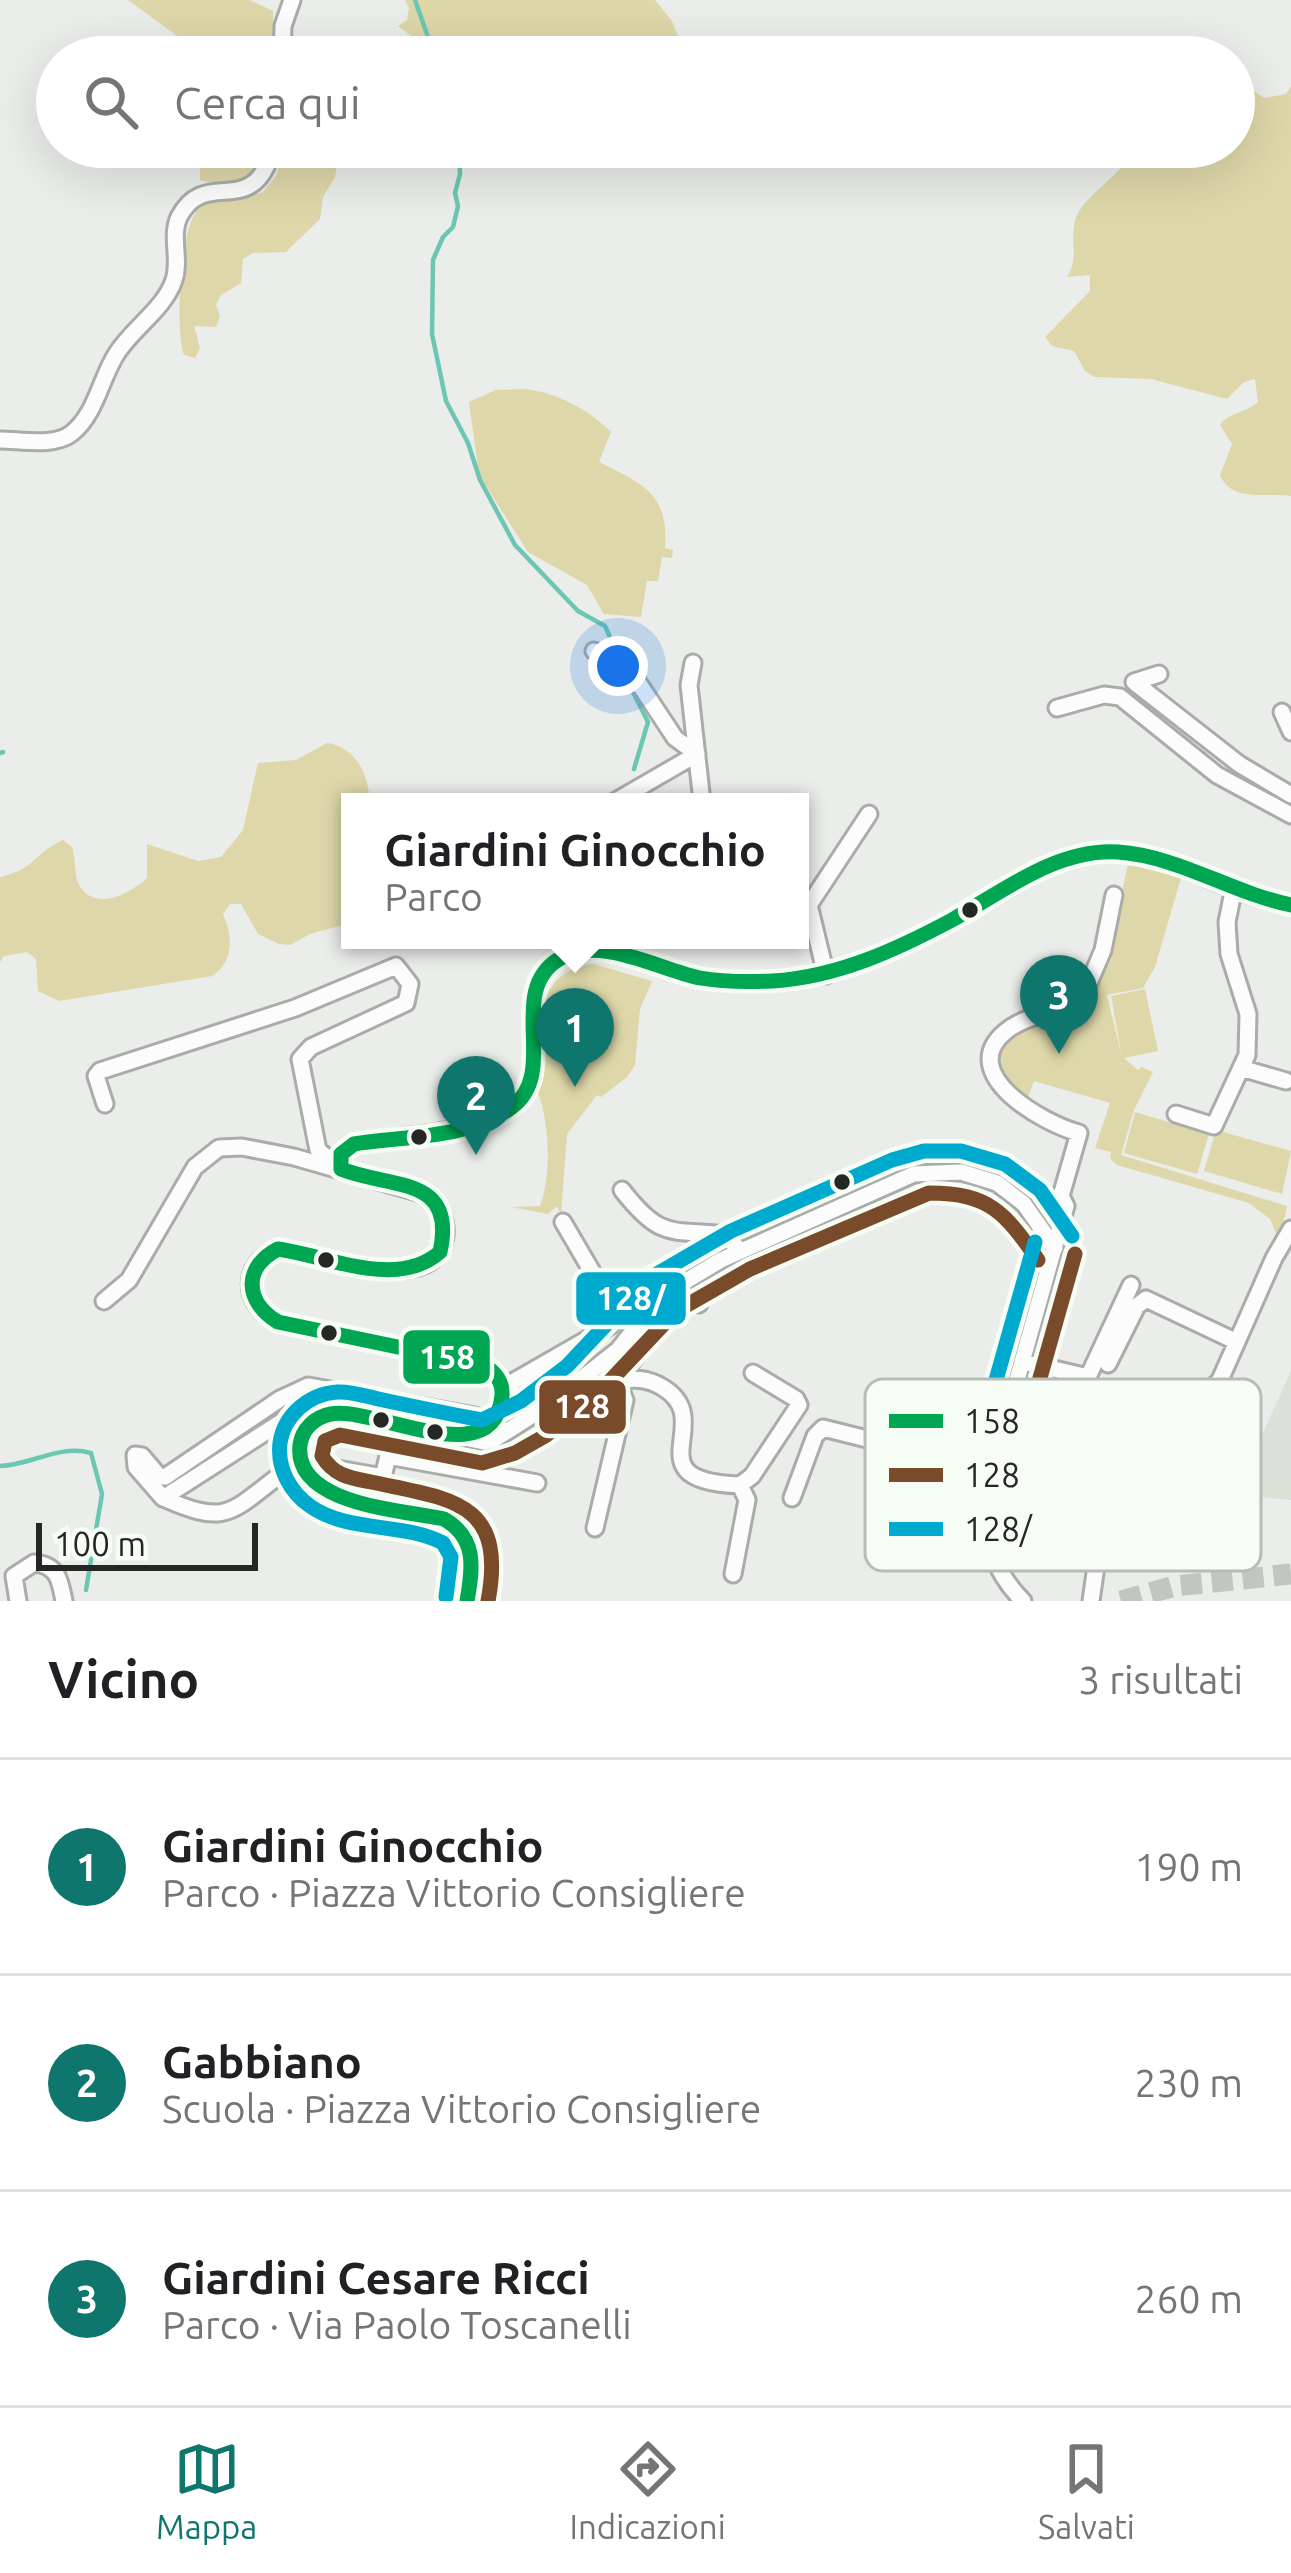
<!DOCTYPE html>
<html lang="it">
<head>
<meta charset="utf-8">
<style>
  body { margin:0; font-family:Ubuntu,sans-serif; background:#f6f6f6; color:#202124 }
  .scale { position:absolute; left:36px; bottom:30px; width:222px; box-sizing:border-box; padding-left:12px; border:6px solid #252724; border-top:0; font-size:33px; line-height:42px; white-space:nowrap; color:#252724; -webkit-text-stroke:9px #f6fdf4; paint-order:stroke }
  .you { position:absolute; left:618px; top:666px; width:42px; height:42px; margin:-30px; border:9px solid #fff; border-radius:50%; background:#1a73e8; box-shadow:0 0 0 18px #1a73e833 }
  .badge { display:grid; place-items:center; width:78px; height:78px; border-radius:50%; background:#0f766e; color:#fff; font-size:39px; font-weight:700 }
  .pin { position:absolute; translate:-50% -99px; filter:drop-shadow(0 3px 6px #0008) }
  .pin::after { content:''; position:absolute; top:63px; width:42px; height:36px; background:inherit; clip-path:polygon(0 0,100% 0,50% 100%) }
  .popup { position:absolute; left:341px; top:793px; width:468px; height:156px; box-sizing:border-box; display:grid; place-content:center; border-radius:0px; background:#fff; filter:drop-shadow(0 3px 9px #0005); font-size:39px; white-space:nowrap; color:#757577 }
  .popup b { font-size:45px; color:#202124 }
  .popup::after { content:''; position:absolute; left:50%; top:100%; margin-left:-24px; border:24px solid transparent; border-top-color:#fff }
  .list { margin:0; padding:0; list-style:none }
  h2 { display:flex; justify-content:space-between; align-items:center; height:156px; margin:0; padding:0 48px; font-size:51px }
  h2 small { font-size:39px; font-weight:400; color:#757577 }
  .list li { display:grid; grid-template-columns:78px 1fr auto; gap:36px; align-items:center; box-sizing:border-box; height:216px; padding:0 48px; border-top:3px solid #e0e0e0 }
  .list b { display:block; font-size:45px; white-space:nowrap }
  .list p { margin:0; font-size:39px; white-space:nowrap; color:#757577 }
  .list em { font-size:39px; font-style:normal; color:#757577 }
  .icon { flex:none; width:66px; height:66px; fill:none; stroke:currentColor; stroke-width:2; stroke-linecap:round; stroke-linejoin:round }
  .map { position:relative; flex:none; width:1291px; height:1601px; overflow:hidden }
  .search { position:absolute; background:#fff; box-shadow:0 12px 48px #0002; left:36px; right:36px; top:36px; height:132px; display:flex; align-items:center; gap:30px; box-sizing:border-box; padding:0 42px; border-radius:66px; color:#757577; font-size:45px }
  .sheet { height:804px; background:#fff }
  nav { display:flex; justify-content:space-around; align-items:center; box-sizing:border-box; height:168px; border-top:3px solid #e0e0e0; background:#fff; font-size:33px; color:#757577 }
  nav a { display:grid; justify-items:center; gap:6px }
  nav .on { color:#0f766e }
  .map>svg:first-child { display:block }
  .built { fill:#dae2d8 }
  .green { fill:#ded7a9 }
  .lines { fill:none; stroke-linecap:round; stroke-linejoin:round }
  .stream { stroke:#6cc6b3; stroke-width:4.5 }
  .highway-tunnel { stroke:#c3c5c2; stroke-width:21; stroke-dasharray:21 10; stroke-linecap:butt }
  .minor-casing { stroke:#aaaca9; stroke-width:21 }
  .minor { stroke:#fcfcfc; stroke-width:15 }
  .bus-1-casing { stroke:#f6fdf4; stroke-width:24 }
  .bus-2-casing { stroke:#f6fdf4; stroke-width:24 }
  .bus-3-casing { stroke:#f6fdf4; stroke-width:24 }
  .bus-1 { stroke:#00a651; stroke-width:15 }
  .bus-2 { stroke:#7a4b2a; stroke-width:15 }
  .bus-3 { stroke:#00a9ce; stroke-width:15 }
  .bus-dot { fill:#252724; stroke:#f6fdf4; stroke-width:4.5 }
  .key { fill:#f6fdf4; stroke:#b7bdb6; stroke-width:3 }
  .key-label { font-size:33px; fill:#252724 }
  .line-badge { stroke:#f6fdf4; stroke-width:4.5 }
  .badge-label { font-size:33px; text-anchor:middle; font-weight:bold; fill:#fff }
</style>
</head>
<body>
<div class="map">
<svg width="1291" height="1601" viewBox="0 0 1291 1601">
  <rect width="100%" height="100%" fill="#eaede9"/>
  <!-- built -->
  <path class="built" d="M 1291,1371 L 1291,1500 L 1251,1496 L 1243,1477 Z"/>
  <!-- green -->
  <path class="green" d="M 128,0 L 250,0 L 273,11 L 275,57 L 206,57 Z
    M 405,0 L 655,0 L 672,21 L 680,42 L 660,57 L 615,57 L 583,41 L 561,48 L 556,57 L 439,57 L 398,26 L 407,20 L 409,8 Z
    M 1234,77 L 1264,98 L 1286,94 L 1291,86 L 1291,496 C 1265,492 1232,503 1220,475 L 1232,444 L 1220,425 C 1230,411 1245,414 1258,402 L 1255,379 L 1244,382 L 1227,399 L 1151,379 L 1094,377 L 1085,371 L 1074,351 L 1052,346 L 1045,337 L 1090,291 L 1090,275 L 1067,277 C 1079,260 1070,241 1075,221 C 1081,196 1124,175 1135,147 L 1234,147 Z
    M 200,147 L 265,147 C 253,184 236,189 200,180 Z
    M 285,147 L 332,147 L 339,154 L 335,177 L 323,197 L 320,219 L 286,252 L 253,253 L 243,259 L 241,283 L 221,295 L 216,305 L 220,316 L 216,327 L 194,326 L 200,348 L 195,358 L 184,355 C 175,332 179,225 199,209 C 216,196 243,199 263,192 L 276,176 Z
    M 523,389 C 554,391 588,409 611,432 L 599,462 C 642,484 669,492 665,548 L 673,550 L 672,558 L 662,557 L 658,581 L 647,581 L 641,617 L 604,614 L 587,585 L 528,552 L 479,475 L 469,402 L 496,390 Z
    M 327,743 C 356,747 370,776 369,802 L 350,802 L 350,923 L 310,934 L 290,945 L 279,944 L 258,934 L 241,904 L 230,904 L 223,914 C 233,936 234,962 212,976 L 59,1001 L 38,991 L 36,959 L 27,952 L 4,956 L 0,962 L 0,877 C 36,869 35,852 63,840 L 72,847 C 76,858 74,875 79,885 C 95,913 131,893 147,878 L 147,844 L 198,861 L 221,857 L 243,830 L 258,763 L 296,760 Z
    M 1128,864 L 1181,878 L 1155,967 L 1143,988 L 1107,995 L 1122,1057 L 1111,996 L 1145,989 L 1158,1051 L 1124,1058 L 1138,1070 L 1141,1067 L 1153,1072 L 1134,1110 L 1121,1155 L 1287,1206 L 1279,1241 L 1270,1219 L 1249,1203 L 1117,1165 L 1110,1158 L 1111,1152 L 1095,1148 L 1110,1103 L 1034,1081 L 1027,1100 L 998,1068 C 997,1025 1051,1017 1084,1007 L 1089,1001 L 1108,957 Z
    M 594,964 L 652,981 L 640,1009 L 635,1065 L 626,1078 L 601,1097 L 597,1095 L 567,1134 L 561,1214 L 557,1206 L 548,1214 L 511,1207 L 540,1206 C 551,1176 550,1129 539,1095 L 535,1093 C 550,1044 522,972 594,964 Z
    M 1135,1112 L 1209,1134 L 1197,1174 L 1124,1153 Z
    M 1216,1130 L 1291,1151 L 1282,1194 L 1204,1171 Z"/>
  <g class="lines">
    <!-- stream -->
    <path class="stream" d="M 415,0 L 435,57
      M 459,147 L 460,174 L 455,193 L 458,206 L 453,227 L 443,237 L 433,260 L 432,334 L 446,401 L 468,443 L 480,480 L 515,545 L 578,611 L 605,626 L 617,653
      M 622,670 L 648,722 L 634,769
      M 0,753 L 3,752
      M 0,1466 C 32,1465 59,1444 91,1453 L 102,1494 L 86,1590"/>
    <!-- highway-tunnel -->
    <path class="highway-tunnel" d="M 1121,1601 L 1175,1586 L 1291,1574"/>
    <!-- minor casing -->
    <g class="minor-casing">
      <path id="minor" d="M 282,57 L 283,26 L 292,0
        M 0,440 C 21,440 55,447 72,433 C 96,414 101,377 117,353 C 133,328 165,308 174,280 C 181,260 170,236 179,217 C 206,165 254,223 273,147
        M 594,651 L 624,661 L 675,738 L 697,754
        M 693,663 L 689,685 L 702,802
        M 1159,674 L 1134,682 L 1239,764 L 1291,795
        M 1057,708 L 1104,695 L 1120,697 L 1217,775 L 1291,815
        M 1282,712 L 1291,732
        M 614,802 L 697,754
        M 826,975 L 809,905 L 869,814
        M 1241,1068 L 1286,1081
        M 105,1104 L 96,1076 L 100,1071 L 295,1008 L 396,966 L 410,984 L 406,1003 L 311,1047 L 300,1059 L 318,1150 L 339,1167
        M 1176,1114 L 1214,1126 L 1247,1055 L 1248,1014 L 1229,954 L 1227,922 L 1234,887
        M 341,1169 L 341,1154 L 354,1144 C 405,1134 467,1136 513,1107 C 557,1079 506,989 559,959 C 598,936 658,971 700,978 C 723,982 749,981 772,981 C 860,977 932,930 1007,889 C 1033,875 1060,857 1090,853 C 1160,843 1224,896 1291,905
        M 622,1190 C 661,1240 670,1229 724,1235 L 740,1250
        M 104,1301 L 129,1280 L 195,1167 L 219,1148 L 242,1147 L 294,1157 L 427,1195 C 439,1206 447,1219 445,1236 C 436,1302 321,1251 278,1249 C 240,1263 242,1306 278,1322 L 484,1365 C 496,1372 502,1380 502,1395 C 499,1478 374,1405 331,1414 C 283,1424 295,1479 334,1496 L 444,1519 C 481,1535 473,1568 467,1601
        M 1024,1362 L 1088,1377 L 1131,1285
        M 1108,1364 L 1137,1306 L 1146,1299 L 1237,1342
        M 617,1381 C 633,1378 647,1378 662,1387 C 720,1421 629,1481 740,1485 L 752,1476 L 799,1405 L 796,1399 L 753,1373
        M 617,1381 L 672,1309 L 687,1298 L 699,1304
        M 502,1388 L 559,1414 L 617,1381 L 625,1400 L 595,1528
        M 502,1388 L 610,1326 L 618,1316 L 563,1222
        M 464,1438 L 484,1442 L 495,1439 L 547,1406 L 618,1350 L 661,1296 L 721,1260 L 914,1174 L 961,1172 L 997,1183 L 1024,1204 L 1055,1248
        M 302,1468 L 326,1467 L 383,1477 L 388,1456 L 537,1483
        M 284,1472 C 230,1512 229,1527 163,1498 L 303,1408 L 321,1406 L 337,1412
        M 163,1498 L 136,1467 L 135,1455 L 142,1456 L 159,1476 L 165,1477 L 280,1399 L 308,1386 L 475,1416 L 490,1425
        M 792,1498 L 815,1436 L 823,1428 L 991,1470
        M 733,1574 L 747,1500 L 740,1485
        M 18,1601 L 14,1576 L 34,1563 C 58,1565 60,1580 64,1601
        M 1023,1601 C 996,1574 980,1535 984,1497 L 1066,1206 L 1061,1196 L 1079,1133 C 1044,1124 955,1074 1005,1032 C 1027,1013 1060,1014 1083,997 L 1103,950 L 1114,895
        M 1091,1601 L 1097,1559 L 1120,1531 L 1144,1458 L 1220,1380 L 1274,1258 L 1291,1229"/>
    </g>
    <!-- minor -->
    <use href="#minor" class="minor"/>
    <!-- bus-1 casing -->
    <g class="bus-1-casing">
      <path id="bus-1" d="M 341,1169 C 391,1189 457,1175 440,1252 C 397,1290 328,1256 278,1249 C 242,1268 245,1302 278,1322 L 484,1365 C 495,1372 503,1381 502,1395 C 495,1476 376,1406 331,1414 C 315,1417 302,1429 300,1445 C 293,1505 403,1510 444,1519 C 477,1538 473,1567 467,1601
        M 341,1169 L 341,1154 L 354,1144 C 403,1136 470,1139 512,1107 C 560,1072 505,992 559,959 C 600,934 659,970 700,978 C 723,982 749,982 773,981 C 837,977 896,950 952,920 C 1002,892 1057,848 1118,852 C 1178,856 1232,893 1291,905"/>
    </g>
    <!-- bus-2 casing -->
    <g class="bus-2-casing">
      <path id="bus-2" d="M 1025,1431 L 1075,1254
        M 488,1601 C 507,1500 450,1499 371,1482 C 350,1478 334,1476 322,1456 L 325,1441 L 340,1435 L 482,1463 L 515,1453 L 545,1436 L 595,1397 L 675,1312 L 750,1269 L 929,1193 C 990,1193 1005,1213 1038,1260"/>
    </g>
    <!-- bus-3 casing -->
    <g class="bus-3-casing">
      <path id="bus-3" d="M 985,1419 L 1035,1242
        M 446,1597 L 451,1557 L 443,1543 C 403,1522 348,1533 310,1506 C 290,1492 277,1468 280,1443 C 284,1415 309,1394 337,1392 C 352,1391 369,1397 383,1400 C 416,1407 449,1414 482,1420 L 521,1401 L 567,1366 L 650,1278 L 731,1231 L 892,1160 L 924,1151 L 961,1151 L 1005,1164 L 1040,1190 L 1072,1236"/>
    </g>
    <!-- bus-1 -->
    <use href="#bus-1" class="bus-1"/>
    <!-- bus-2 -->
    <use href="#bus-2" class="bus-2"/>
    <!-- bus-3 -->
    <use href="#bus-3" class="bus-3"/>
  </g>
  <!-- markers -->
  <g class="bus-dot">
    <circle cx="970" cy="910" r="10"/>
    <circle cx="419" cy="1137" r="10"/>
    <circle cx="842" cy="1182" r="10"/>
    <circle cx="326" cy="1260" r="10"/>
    <circle cx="329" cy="1333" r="10"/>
    <circle cx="381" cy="1420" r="10"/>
    <circle cx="435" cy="1432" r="10"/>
  </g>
  <!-- legend -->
  <rect x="865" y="1379" width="396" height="192" rx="18" class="key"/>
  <rect x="889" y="1414" width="54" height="14" fill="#00a651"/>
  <rect x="889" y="1468" width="54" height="14" fill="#7a4b2a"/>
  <rect x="889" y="1522" width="54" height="14" fill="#00a9ce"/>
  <g class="key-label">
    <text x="964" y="1433">158</text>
    <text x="964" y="1487">128</text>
    <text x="964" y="1541">128/</text>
  </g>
  <g class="line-badge">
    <rect x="574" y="1270" width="114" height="57" rx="12" fill="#00a9ce"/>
    <rect x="401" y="1328" width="91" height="58" rx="12" fill="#00a651"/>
    <rect x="537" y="1378" width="91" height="58" rx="12" fill="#7a4b2a"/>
  </g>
  <g class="badge-label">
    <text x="631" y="1310">128/</text>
    <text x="447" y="1369">158</text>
    <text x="582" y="1418">128</text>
  </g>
</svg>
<div class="scale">100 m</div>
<div class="you"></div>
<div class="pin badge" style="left:575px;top:1087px">1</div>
<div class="popup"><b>Giardini Ginocchio</b>Parco</div>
<div class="pin badge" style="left:476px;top:1155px">2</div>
<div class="pin badge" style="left:1059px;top:1054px">3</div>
<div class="search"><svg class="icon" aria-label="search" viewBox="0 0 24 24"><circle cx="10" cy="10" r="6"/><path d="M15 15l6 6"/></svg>Cerca qui</div>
</div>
<section class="sheet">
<h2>Vicino<small>3 risultati</small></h2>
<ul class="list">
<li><span class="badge">1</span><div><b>Giardini Ginocchio</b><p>Parco · Piazza Vittorio Consigliere</p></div><em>190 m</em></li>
<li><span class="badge">2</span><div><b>Gabbiano</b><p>Scuola · Piazza Vittorio Consigliere</p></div><em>230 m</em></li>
<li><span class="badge">3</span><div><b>Giardini Cesare Ricci</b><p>Parco · Via Paolo Toscanelli</p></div><em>260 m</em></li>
</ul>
</section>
<nav>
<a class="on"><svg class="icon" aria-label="map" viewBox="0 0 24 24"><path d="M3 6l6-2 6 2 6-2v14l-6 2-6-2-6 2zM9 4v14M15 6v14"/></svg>Mappa</a>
<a><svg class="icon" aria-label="directions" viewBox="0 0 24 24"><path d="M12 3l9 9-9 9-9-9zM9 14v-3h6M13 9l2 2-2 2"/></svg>Indicazioni</a>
<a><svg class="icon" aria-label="saved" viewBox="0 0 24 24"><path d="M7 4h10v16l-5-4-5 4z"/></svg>Salvati</a>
</nav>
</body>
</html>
